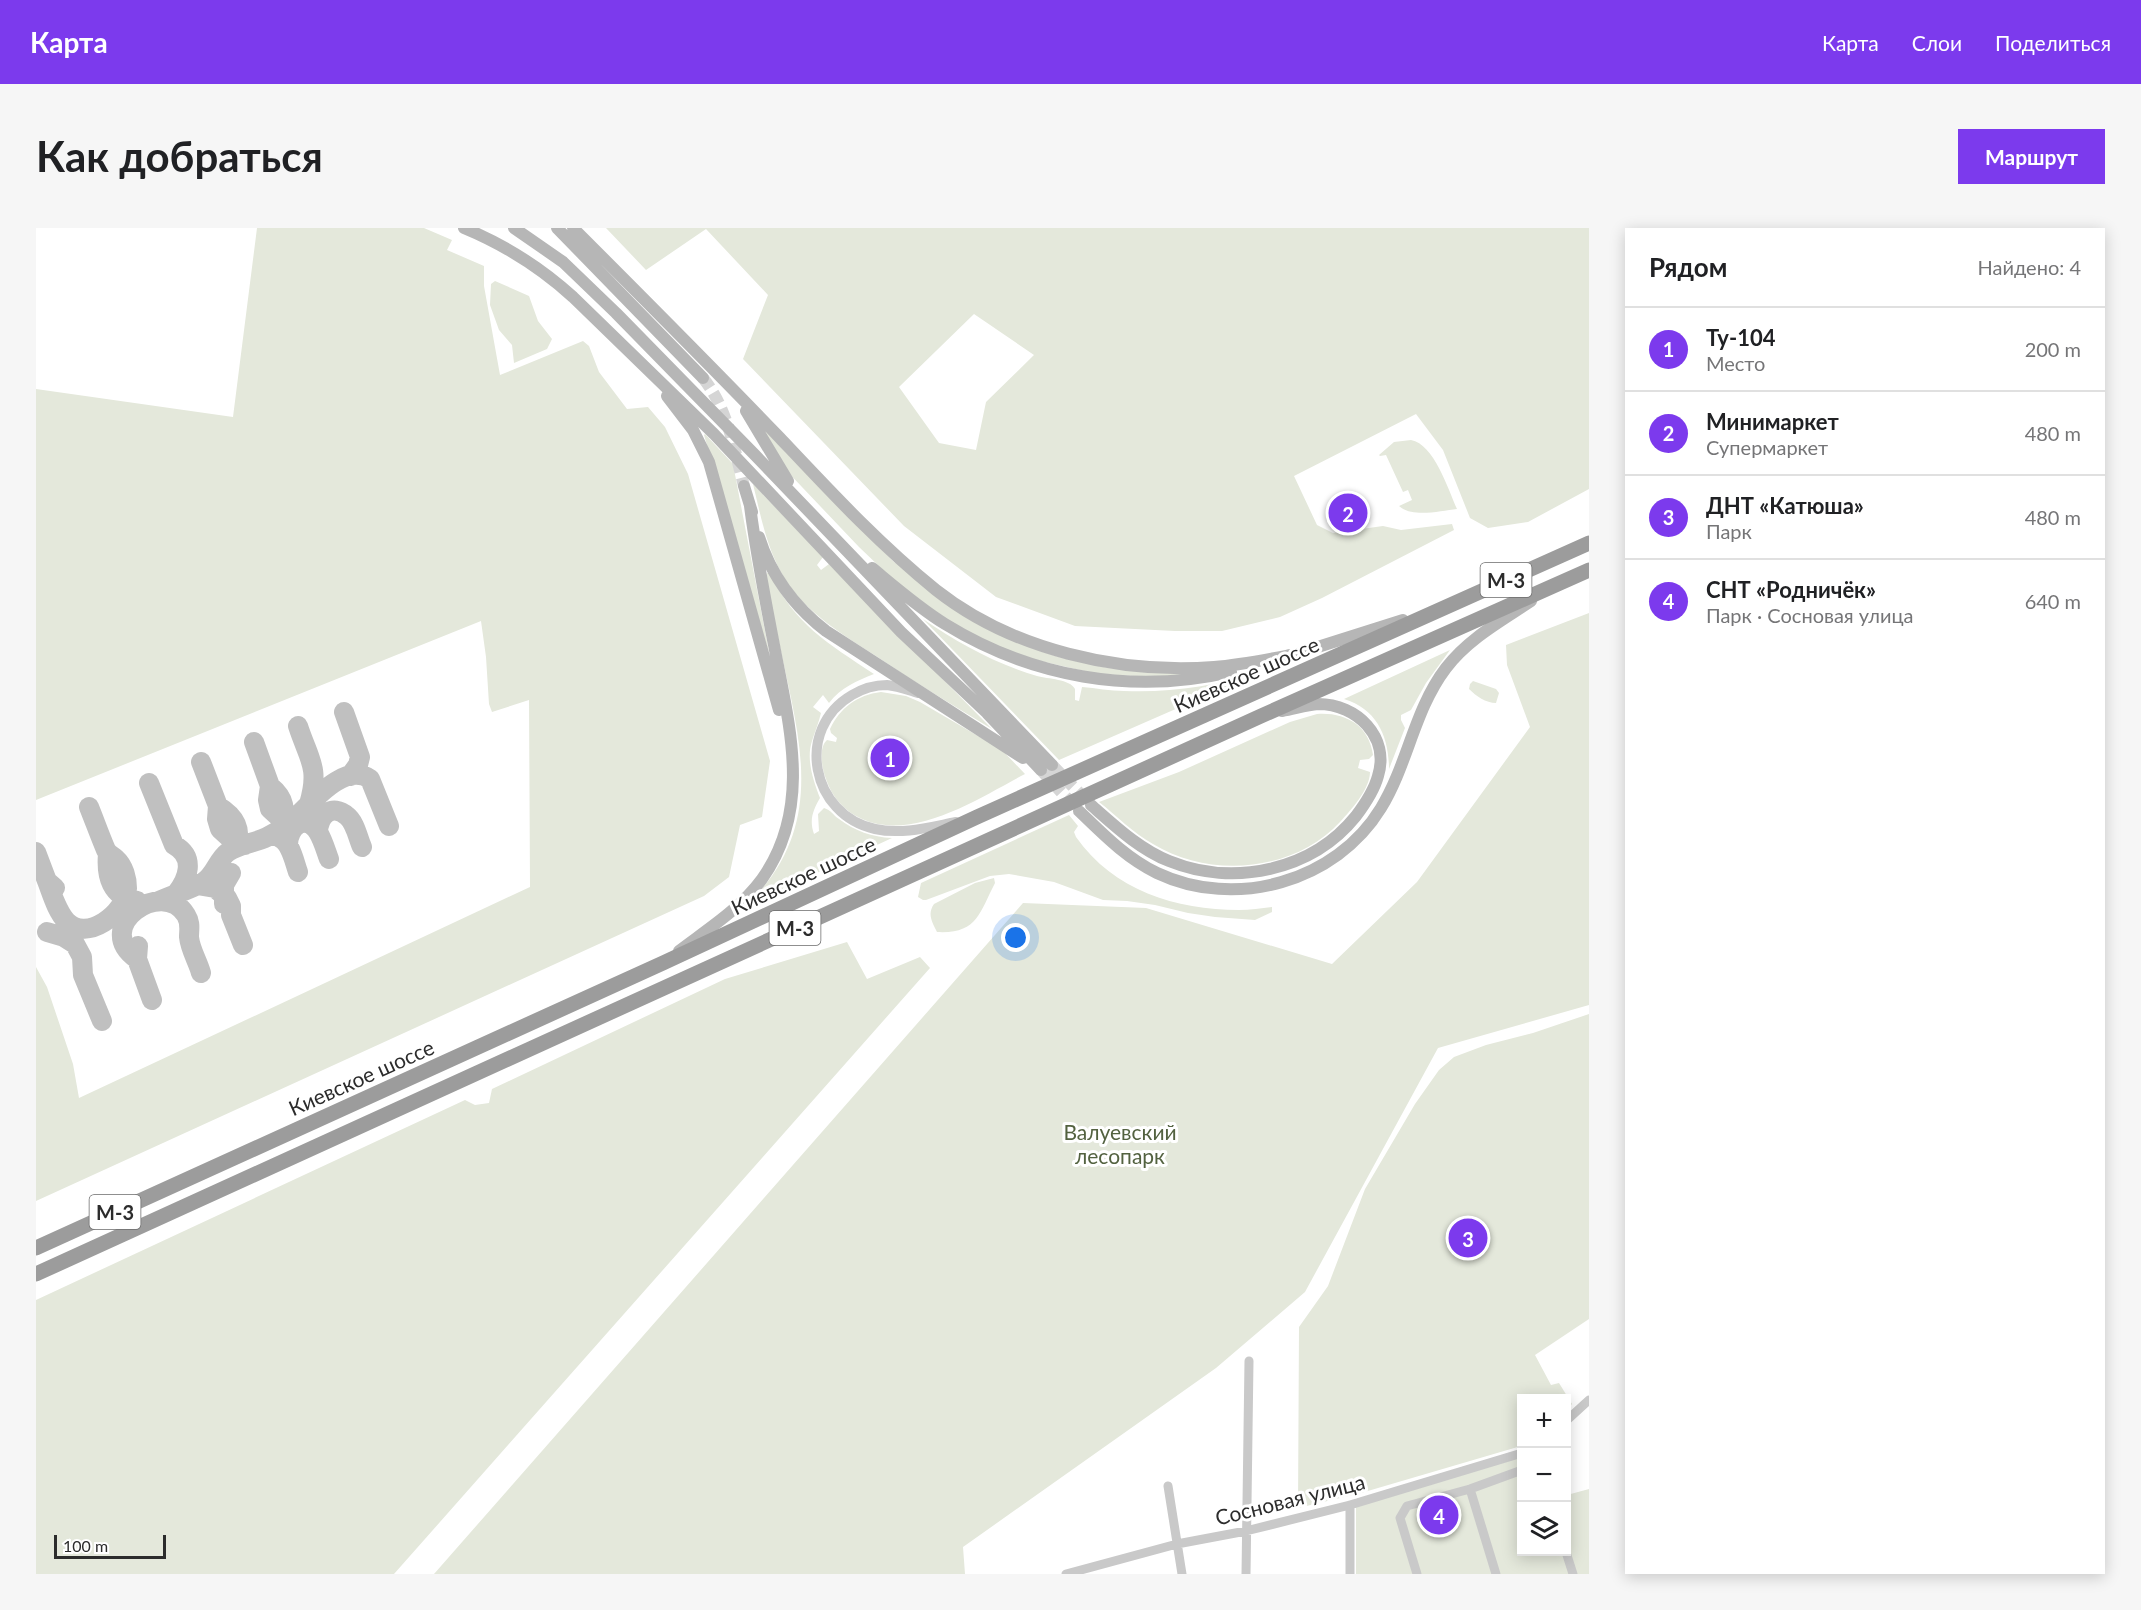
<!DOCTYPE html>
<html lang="ru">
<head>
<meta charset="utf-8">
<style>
  body { margin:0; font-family:Lato,sans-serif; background:#f6f6f6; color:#202124 }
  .controls { position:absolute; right:18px; bottom:18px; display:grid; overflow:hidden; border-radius:0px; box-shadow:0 3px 15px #0003 }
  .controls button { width:54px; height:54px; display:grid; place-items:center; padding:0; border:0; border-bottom:2px solid #e0e0e0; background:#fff; color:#202124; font:30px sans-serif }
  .scale { position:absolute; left:18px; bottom:15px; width:112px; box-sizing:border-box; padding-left:6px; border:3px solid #2c2c2c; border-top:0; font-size:16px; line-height:21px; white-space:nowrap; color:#2c2c2c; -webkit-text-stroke:4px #fff; paint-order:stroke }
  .you { position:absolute; left:980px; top:710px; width:21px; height:21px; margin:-15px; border:4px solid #fff; border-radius:50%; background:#1a73e8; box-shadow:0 0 0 9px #1a73e833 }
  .badge { display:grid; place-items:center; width:39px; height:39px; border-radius:50%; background:#7c3aed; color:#fff; font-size:20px; font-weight:700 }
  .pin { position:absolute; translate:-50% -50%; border:3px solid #fff; box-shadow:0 2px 6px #0006 }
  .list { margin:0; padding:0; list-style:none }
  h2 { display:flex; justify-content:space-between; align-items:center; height:78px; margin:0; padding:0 24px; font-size:26px }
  h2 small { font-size:20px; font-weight:400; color:#757577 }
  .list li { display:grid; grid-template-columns:39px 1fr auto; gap:18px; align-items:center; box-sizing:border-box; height:84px; padding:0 24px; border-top:2px solid #e0e0e0 }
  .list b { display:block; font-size:22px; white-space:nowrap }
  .list p { margin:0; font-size:20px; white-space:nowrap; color:#757577 }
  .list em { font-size:20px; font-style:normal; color:#757577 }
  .icon { flex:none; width:33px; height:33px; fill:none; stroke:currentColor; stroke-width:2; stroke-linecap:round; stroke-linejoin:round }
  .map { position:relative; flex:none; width:1553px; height:1346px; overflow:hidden; border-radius:0px }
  header { display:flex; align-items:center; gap:36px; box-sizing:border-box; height:84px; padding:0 30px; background:#7c3aed; color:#fff }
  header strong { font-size:28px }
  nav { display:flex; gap:33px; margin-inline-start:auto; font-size:21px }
  .intro { display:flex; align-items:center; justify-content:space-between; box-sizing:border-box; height:144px; padding:0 36px }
  h1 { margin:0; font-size:42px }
  .button { padding:15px 27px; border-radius:0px; background:#7c3aed; color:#fff; font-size:21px; font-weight:700 }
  main { display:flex; gap:36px; padding:0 36px }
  aside { flex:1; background:#fff; border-radius:0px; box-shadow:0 3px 15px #0003 }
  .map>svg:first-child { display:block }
  .green { fill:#e4e8db; fill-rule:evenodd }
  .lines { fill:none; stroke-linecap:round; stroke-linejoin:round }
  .taxiway { stroke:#c0c0c0; stroke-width:20 }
  .secondary-tunnel { stroke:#d5d5d5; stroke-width:12; stroke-dasharray:12 6; stroke-linecap:butt }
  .minor { stroke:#c9c9c9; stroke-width:9 }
  .tertiary { stroke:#c9c9c9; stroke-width:10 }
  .secondary { stroke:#b6b6b6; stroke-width:12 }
  .trunk { stroke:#9c9c9c; stroke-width:15 }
  .labels { text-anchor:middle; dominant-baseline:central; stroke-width:6; stroke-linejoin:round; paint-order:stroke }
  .shield { fill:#fff; stroke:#6b6b6b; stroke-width:1.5 }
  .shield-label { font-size:20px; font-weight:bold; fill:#2c2c2c }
  .street-label { font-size:21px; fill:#2c2c2c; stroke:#fff }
  .park-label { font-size:21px; fill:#536240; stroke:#fff }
</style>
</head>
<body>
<header>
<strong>Карта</strong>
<nav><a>Карта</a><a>Слои</a><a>Поделиться</a></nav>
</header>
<div class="intro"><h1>Как добраться</h1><a class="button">Маршрут</a></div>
<main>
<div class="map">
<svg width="1553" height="1346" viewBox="0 0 1553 1346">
  <rect width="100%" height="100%" fill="#fff"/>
  <!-- green -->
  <path class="green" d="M 221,0 L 388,0 L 416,12 L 411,22 L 448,38 L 448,58 L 464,147 L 547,113 L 553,118 L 563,144 L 591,181 L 612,179 L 629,199 L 652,246 L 734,533 L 726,589 L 704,597 L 693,649 L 668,668 L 0,973 L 0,739 L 11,759 L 37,836 L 43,870 L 494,659 L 493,472 L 456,484 L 453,476 L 450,429 L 445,393 L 0,572 L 0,161 L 197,189 Z
    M 570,0 L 1553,0 L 1553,261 L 1492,294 L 1452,300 L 1434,290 L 1407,222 L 1380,186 L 1258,248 L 1281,297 L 1297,305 L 1347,298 L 1365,302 L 1416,296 L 1418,302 L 1286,370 L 1244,389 L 1186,403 L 1139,403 L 1039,398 L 960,369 L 868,298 L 707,131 L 732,67 L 670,1 L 610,42 ZM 938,86 L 998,127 L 950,174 L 940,222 L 903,215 L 863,159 Z
    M 459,53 L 493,68 L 502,93 L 516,111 L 511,121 L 478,135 L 476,117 L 463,102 L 454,77 L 455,56 Z
    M 720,193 L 858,334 L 1004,423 L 1026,430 L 1072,440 L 1153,444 L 1141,448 L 1116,449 L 1061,446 L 983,428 L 925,402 L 868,362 L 823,319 L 747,239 Z
    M 669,206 L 697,236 L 734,429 L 668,207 Z
    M 1375,212 C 1398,216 1412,261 1421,281 C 1404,283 1376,290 1363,278 L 1376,272 L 1372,262 L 1367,264 L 1350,227 L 1344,228 L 1343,227 L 1358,214 Z
    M 717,256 L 787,329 L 781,337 L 785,342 L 793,336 L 956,501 C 918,478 880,455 843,430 C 809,408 771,386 749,351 C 731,322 725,289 717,256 Z
    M 731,345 L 733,345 C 761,398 790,414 838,446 C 821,453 805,459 793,475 L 787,467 L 777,479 L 785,485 C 783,494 779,503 776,513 C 770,531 777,552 784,570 C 777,582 773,592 778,606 L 783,603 L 782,586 L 788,580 C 795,582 797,587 803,591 C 819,603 836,609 856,610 L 710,678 C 796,595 761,506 741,404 C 737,385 731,364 731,345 Z
    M 1553,385 L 1553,777 L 1402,820 L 1269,1064 L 1180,1140 L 927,1319 L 929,1346 L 398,1346 L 987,675 L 1110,680 L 1296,736 L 1381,654 L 1494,499 L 1471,437 L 1470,417 Z
    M 887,391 C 922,415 960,436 1001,448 C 1012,451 1034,451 1039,461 L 1039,472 L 1043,473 L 1046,459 C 1060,460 1074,463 1088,463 C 1134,465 1178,458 1222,445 L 1023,532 Z
    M 1414,422 L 1390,455 L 1375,482 L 1365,487 L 1365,492 L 1369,500 L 1353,541 C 1353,509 1341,481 1308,471 Z
    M 1437,453 L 1460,461 L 1463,465 L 1460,475 C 1450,475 1440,468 1433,461 L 1434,456 Z
    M 845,464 L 870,468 L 884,474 L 966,522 L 989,546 C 943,570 878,614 826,591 C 808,583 796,569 790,551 C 786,541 782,520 791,512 L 800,514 L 801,510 L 795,505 L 794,501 C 804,480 821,467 845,464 Z
    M 1281,486 C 1309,484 1333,497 1337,527 L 1333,531 L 1324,532 L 1322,540 L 1334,544 C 1334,561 1315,582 1304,594 C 1258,644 1174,651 1117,616 C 1097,605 1081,588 1063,574 L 1143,544 L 1254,494 Z
    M 1033,587 L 1042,598 L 1038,604 L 1040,609 C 1077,662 1140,682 1203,682 C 1214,682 1225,680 1236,679 L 1236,684 L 1219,692 L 1179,689 L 1152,685 L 1119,677 L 1091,673 L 1067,672 L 1018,654 L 973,646 L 954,648 L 890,672 L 887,672 L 882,669 L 885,655 Z
    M 958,650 L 959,655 C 943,686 941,706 901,704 C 896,694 891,686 898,676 L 939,655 Z
    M 811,714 L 831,751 L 884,729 L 894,740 L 358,1346 L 0,1346 L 0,1072 L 429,872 L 439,877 L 453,875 L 456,861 L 689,751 Z
    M 1553,786 L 1553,1091 L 1499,1127 L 1515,1157 L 1523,1155 L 1536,1176 L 1531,1181 L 1530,1170 L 1486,1170 L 1485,1218 L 1325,1265 L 1262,1280 L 1263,1099 L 1292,1058 L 1329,961 L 1379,876 L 1403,842 L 1418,829 L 1450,817 L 1497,805 Z
    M 1485,1228 L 1486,1324 L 1530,1324 L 1531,1267 L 1553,1261 L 1553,1346 L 1320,1346 L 1320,1278 Z"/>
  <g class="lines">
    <!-- taxiway -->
    <path class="taxiway" d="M 308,484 L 324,529 L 322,537 L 314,548
      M 262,498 C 273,532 284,539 273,576
      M 218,514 L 234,558 L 232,572 L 234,581 L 247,593 L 262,596
      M 165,534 L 182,578 L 181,591 L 184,601 L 195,611 L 209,617
      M 113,555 L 138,617 C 160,629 152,651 140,666
      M 234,558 C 249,570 250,581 245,600
      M 182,578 C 199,588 207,602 199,620
      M 282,604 C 283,587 296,575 311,588 C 319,594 322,610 326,619
      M 244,610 C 255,615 258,633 262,644
      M 252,617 C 252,598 270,585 282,604 C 287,612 290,623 293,631
      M 0,624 L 11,653 L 19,660
      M 72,626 C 70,648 75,669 101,673
      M 11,653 C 16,666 21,684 31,694 C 50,714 90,686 91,660 C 91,651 88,638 80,631 C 76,627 73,627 70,622 C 64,608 59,594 53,579
      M 161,657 L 179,660 L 191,670 L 195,678 L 195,687 L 207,717
      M 123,673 C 137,667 152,662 166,655 C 179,648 181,632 192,624 C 203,616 219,615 231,609 C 241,604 253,595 261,588 C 278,572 309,534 334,551 L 353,598
      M 188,676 L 188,657 L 195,645
      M 11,704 L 28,709 L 39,716 L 46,729 L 47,747 L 66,793
      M 102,718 L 101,731 L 116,772
      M 101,731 C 55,699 126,649 150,687 C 155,695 153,701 153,709 C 154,721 162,734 165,745"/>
    <!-- secondary-tunnel -->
    <path class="secondary-tunnel" d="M 667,150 C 692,181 698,221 708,258
      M 1016,537 L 1052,574
      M 1005,542 L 1039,579"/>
    <!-- minor -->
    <path class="minor" d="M 1530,1193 L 1553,1172
      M 1132,1258 L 1146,1346
      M 1434,1261 L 1460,1346
      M 1314,1277 L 1314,1346
      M 1530,1324 L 1537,1346
      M 1030,1346 L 1141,1316 L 1210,1303 L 1314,1277 L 1486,1225
      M 1210,1346 L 1213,1133
      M 1381,1346 L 1364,1290 L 1371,1278 L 1434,1261 L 1486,1242"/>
    <!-- tertiary -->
    <path class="tertiary" d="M 882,465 C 872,462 861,458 851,457 C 838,457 826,461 816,467 C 758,501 775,587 839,601 C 866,607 894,599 920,594"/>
    <!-- secondary -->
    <path class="secondary" d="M 428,0 C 469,17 504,39 537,69 L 678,206 L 865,404 L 951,485 L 1005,542
      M 478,0 L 527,34 L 580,85 L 719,227 L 1016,537
      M 521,0 L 667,150
      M 537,0 C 606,69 676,139 744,210 C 794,263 843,316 900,362 C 976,422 1083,446 1178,439 C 1204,437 1229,432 1255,427
      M 631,168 L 657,202 L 673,234 L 743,482
      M 710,183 L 752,253
      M 708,258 L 716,284
      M 723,309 C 735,347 759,379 790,403 L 987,530
      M 836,340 C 859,359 883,380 909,396 C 995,449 1096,467 1195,444
      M 1247,430 L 1367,392
      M 1055,577 C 1079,598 1103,621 1133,633 C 1197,659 1276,643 1320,588 C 1329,576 1338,563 1342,548 C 1354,509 1321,476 1282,476 C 1270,477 1258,481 1246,483
      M 1043,583 C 1067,606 1090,630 1121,645 C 1199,682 1300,654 1345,580 C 1372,536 1378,482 1410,440 C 1432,411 1465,393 1495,373
      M 643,723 C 672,701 704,681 726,651 C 777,579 753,497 738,417 C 729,371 720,325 714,278"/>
    <!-- trunk -->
    <path class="trunk" d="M 0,1020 L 627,735 L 941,589 L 1553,315
      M 0,1046 L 1225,488 L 1553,342"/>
  </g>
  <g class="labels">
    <!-- shield labels -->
    <g class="shield">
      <rect x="1444.5" y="335" width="51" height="34" rx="4.5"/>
      <rect x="733.5" y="683" width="51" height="34" rx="4.5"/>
      <rect x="53.5" y="967" width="51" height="34" rx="4.5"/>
    </g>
    <g class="shield-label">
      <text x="1470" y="352">М-3</text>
      <text x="759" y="700">М-3</text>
      <text x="79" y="984">М-3</text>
    </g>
    <!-- street labels -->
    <g class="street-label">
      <text transform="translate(1210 446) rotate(-24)">Киевское шоссе</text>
      <text transform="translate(767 647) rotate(-25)">Киевское шоссе</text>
      <text transform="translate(325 849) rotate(-24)">Киевское шоссе</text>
      <text transform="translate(1254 1271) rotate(-14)">Сосновая улица</text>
    </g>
    <!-- park labels -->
    <g class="park-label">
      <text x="1084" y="903">Валуевский<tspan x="1084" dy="24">лесопарк</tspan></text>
    </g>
  </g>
</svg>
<div class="controls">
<button>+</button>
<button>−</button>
<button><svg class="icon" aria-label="layers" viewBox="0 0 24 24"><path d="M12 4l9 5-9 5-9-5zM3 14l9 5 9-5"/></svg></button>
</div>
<div class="scale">100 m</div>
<div class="you"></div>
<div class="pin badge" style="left:854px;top:530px">1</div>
<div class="pin badge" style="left:1312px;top:285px">2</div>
<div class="pin badge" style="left:1432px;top:1010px">3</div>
<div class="pin badge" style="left:1403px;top:1287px">4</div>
</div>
<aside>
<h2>Рядом<small>Найдено: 4</small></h2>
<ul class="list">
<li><span class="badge">1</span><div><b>Ту-104</b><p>Место</p></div><em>200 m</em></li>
<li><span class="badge">2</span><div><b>Минимаркет</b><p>Супермаркет</p></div><em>480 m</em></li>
<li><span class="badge">3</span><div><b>ДНТ «Катюша»</b><p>Парк</p></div><em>480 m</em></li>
<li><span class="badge">4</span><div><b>СНТ «Родничёк»</b><p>Парк · Сосновая улица</p></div><em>640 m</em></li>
</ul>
</aside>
</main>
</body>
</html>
